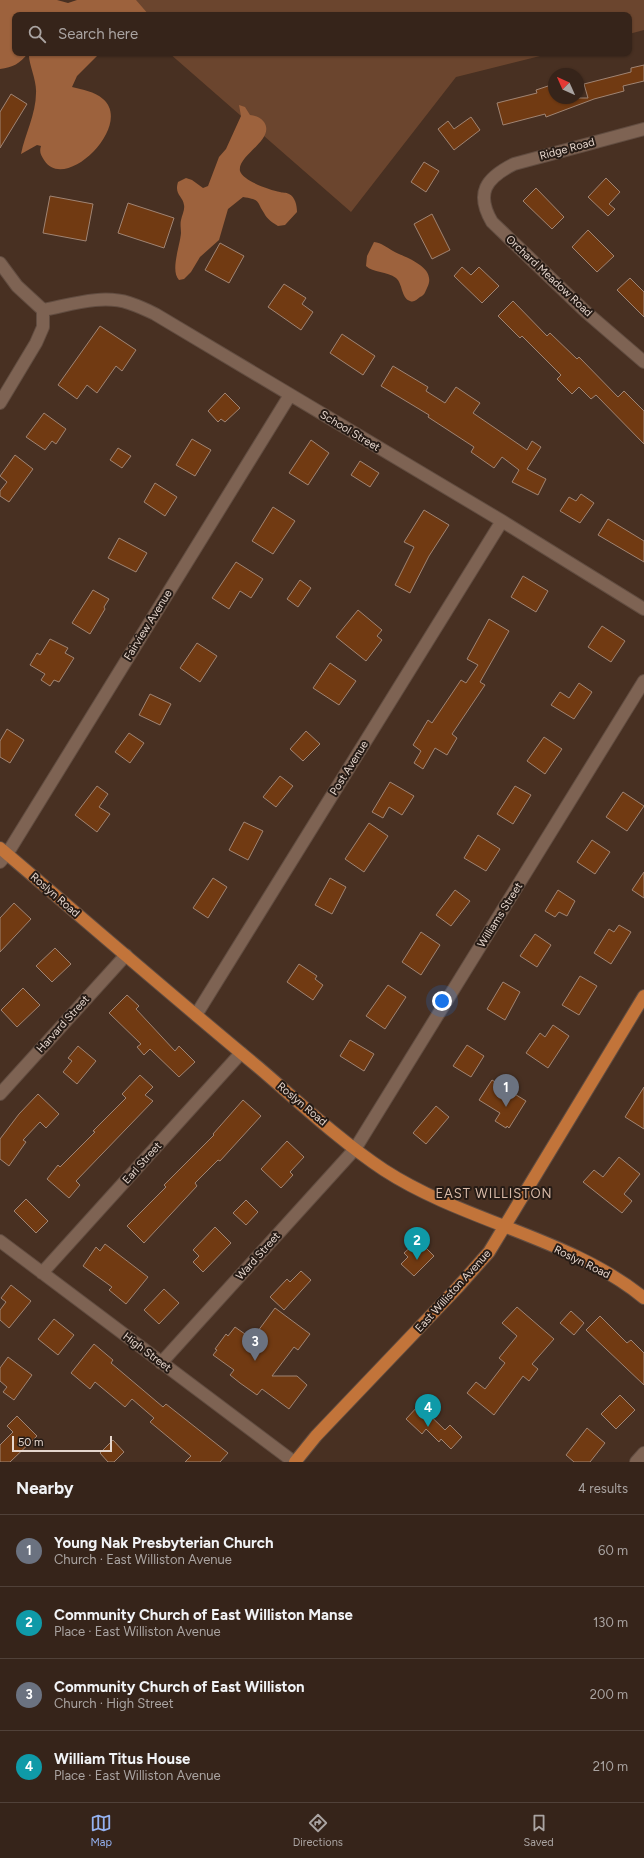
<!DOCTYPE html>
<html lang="en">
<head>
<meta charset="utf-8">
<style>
  body { margin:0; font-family:Figtree,sans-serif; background:#413027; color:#f1f3f6 }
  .compass { position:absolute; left:548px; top:68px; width:36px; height:36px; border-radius:50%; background:#36241a; box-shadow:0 1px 3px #0004; rotate:315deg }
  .scale { position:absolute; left:12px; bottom:10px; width:100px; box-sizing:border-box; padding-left:4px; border:2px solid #e6d6cd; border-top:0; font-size:11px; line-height:14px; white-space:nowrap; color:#e6d6cd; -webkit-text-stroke:3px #261b15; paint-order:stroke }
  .you { position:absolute; left:442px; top:1001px; width:14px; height:14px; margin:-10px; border:3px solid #fff; border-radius:50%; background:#1a73e8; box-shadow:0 0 0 6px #1a73e833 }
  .badge { display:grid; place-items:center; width:26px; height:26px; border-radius:50%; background:#95b2f1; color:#fff; font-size:13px; font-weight:700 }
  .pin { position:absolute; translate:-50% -33px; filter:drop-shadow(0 1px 2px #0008) }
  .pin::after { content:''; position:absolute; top:21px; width:14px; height:12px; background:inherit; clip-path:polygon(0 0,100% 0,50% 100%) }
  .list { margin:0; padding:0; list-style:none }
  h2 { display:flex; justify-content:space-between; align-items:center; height:52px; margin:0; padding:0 16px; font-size:17px }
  h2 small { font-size:13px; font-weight:400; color:#aaa4a2 }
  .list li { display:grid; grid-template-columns:26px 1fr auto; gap:12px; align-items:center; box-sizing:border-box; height:72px; padding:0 16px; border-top:1px solid #504139 }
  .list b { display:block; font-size:15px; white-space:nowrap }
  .list p { margin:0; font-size:13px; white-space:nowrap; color:#aaa4a2 }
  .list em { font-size:13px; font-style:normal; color:#aaa4a2 }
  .icon { flex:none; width:22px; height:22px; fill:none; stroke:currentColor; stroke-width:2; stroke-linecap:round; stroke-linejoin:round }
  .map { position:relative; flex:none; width:644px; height:1462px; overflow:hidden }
  .search { position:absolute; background:#36241a; box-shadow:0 1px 3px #0004; left:12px; right:12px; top:12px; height:44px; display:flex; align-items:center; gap:10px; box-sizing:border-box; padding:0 14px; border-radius:8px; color:#aaa4a2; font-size:15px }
  .sheet { height:340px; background:#36241a }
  nav { display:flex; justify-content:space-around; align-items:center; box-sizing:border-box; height:56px; border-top:1px solid #504139; background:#36241a; font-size:11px; color:#aaa4a2 }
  nav a { display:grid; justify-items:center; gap:2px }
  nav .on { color:#95b2f1 }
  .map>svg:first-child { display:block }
  .green { fill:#6b452e }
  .forest { fill:#9d623d }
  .building { fill:#713a12; stroke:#a08473 }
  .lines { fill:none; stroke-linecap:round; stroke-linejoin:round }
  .minor-casing { stroke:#624d41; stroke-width:14 }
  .major-casing { stroke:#624d41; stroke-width:14 }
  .minor { stroke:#7e6353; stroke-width:12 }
  .major { stroke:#c2743a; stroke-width:12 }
  .labels { text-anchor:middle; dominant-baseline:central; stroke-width:4; stroke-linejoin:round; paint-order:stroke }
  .street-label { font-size:11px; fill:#e6d6cd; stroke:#261b15 }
  .quarter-label { font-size:13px; letter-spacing:1px; fill:#d8baa8; stroke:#261b15 }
</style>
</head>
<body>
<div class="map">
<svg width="644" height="1462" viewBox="0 0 644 1462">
  <rect width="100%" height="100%" fill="#483022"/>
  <!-- green -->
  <path class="green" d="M 108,0 L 644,0 L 644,30 L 629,34 L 629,15 L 125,15 Z
    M 169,53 L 552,53 L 456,77 L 351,212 Z"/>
  <!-- forest -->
  <path class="forest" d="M 0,0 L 57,0 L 68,3 L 77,0 L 136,0 L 149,15 L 15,15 L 15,53 L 28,53 C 20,64 13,67 0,69 Z
    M 29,53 L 100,53 L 77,76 L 72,87 C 83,90 94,91 103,99 C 134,125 65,194 44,160 C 41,155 39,152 41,146 L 37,145 L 21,154 C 25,134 36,114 36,93 C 37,80 28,63 29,53 Z
    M 239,105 L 245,107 L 250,115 C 256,116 260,117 264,122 C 276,140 237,155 240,171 C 243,181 270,190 280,192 C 282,193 286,192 289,194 C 295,197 297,205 297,212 L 285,225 L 278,226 C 273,223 267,219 264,213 C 256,201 261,200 243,197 L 228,209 L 219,240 L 200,257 L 191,272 L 184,279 L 179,280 C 170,271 180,246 181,233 C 181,229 180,224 181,220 C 182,215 185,210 184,205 C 183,196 174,195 178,182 L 186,178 L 192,180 L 203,188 L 208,186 L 219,157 L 226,149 L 241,116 Z
    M 374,242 C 382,243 386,247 393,251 C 406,258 438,267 427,288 C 425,292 425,295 420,297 C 417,299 414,303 410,301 C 401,298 403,284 396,278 C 387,271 373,273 366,266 L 367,256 Z"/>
  <!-- building -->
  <path class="building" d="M 644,65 L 644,81 L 623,86 L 624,91 L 594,99 L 546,117 L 545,114 L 503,125 L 497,103 L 537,93 L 536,90 L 554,84 L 554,98 L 588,98 L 584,84 L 631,72 L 631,68 Z
    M 11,94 L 27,104 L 0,148 L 0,112 Z
    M 471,117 L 480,130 L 454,150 L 438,129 L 448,121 L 454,129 Z
    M 424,162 L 439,171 L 426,192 L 411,182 Z
    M 606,178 L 620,192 L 609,204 L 615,209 L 608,216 L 588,197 Z
    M 536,188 L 564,217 L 552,229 L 523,201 Z
    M 50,196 L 93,204 L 86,241 L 43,233 Z
    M 128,203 L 174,218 L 164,248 L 118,233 Z
    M 432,214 L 450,250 L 432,259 L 414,224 Z
    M 588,230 L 614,256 L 597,272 L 572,247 Z
    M 220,243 L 244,256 L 229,283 L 205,270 Z
    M 462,267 L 471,275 L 479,267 L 499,286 L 482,303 L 454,276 Z
    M 630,278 L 644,292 L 644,317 L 617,290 Z
    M 284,284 L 306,298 L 302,304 L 313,312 L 301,330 L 268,307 Z
    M 513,301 L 547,336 L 550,333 L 577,359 L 579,357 L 618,397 L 624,391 L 644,411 L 644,444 L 596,395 L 591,399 L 579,387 L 572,394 L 557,379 L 561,375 L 522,336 L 520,338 L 498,316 Z
    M 100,326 L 136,350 L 122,371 L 116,366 L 97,393 L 87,385 L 77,399 L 58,385 Z
    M 342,334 L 375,356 L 363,375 L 330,353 Z
    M 393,366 L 428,387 L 426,391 L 445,403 L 456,387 L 480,403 L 473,413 L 527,450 L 532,441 L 541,447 L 527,469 L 546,479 L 538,495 L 512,482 L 519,470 L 502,457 L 494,468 L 471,452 L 474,447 L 428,417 L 429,415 L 381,386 Z
    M 225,393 L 240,408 L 225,422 L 221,419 L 218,422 L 208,411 Z
    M 44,413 L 66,429 L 56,444 L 52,441 L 45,450 L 26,437 Z
    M 192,439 L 211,450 L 195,476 L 176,465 Z
    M 311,440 L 329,453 L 308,485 L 289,473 Z
    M 118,448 L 131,456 L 122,468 L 110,460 Z
    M 15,455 L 33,469 L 9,502 L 0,496 L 0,491 L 7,482 L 0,476 Z
    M 360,461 L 379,473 L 370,487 L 351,475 Z
    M 155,483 L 177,497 L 165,516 L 144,502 Z
    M 581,494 L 594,503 L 580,523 L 560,511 L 569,497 L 576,501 Z
    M 273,507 L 295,521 L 273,554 L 252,541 Z
    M 424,510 L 449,525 L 429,556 L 410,593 L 395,585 L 414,547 L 404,542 Z
    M 608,519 L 644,541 L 644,562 L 598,535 Z
    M 119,538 L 147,553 L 136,572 L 108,558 Z
    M 236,562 L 263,579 L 251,598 L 240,591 L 229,609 L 212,598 Z
    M 523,576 L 548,591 L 536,612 L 511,597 Z
    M 300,580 L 311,588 L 298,607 L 287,599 Z
    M 93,590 L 109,599 L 104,607 L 105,609 L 90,634 L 72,623 Z
    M 358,610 L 382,630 L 377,636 L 382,640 L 366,661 L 336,637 Z
    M 489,619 L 509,631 L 480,682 L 485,685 L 452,734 L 457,738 L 447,755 L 435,748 L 423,769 L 414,763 L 421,751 L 413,745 L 428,720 L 432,723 L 461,680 L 466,683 L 478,665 L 467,659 Z
    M 602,626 L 625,641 L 611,662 L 588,647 Z
    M 50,639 L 68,648 L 65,653 L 74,658 L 59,682 L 54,680 L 50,686 L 41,680 L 45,674 L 30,665 L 37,653 L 40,655 Z
    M 197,643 L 217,656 L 200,682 L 180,668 Z
    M 330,663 L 356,681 L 339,705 L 313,688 Z
    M 579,683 L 592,692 L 574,719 L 551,705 L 560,692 L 569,698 Z
    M 150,694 L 171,704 L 160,725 L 139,715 Z
    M 7,729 L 24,740 L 10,763 L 0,757 L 0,741 Z
    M 306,731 L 320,744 L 303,761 L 290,749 Z
    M 129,733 L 144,743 L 130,763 L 115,752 Z
    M 544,737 L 562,749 L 545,774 L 527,761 Z
    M 280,776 L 293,786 L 276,807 L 263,797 Z
    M 390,782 L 414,796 L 402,815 L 389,807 L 383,818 L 372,812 Z
    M 97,786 L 108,794 L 99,807 L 110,814 L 97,832 L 75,815 Z
    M 515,786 L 531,795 L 513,824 L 497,814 Z
    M 623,792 L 644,806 L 627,831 L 606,817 Z
    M 244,822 L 263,831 L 248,860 L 229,850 Z
    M 369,823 L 388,836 L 364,872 L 345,859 Z
    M 478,835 L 500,849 L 486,871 L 464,858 Z
    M 592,840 L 610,852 L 595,874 L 577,862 Z
    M 644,872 L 644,898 L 632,890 Z
    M 213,878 L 227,887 L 208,918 L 193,908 Z
    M 330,878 L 346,887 L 332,914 L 315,905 Z
    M 455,890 L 470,901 L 451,926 L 436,915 Z
    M 558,890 L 575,901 L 567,916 L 559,912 L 555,917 L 545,911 Z
    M 14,903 L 31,919 L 0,952 L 0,918 Z
    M 619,925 L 631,932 L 611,964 L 594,953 L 609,929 L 614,932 Z
    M 421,932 L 440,945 L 421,975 L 402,962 Z
    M 535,934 L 551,945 L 537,967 L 520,956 Z
    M 55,948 L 71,964 L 52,982 L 36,966 Z
    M 299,964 L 317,976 L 315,979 L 323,985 L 313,1000 L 287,982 Z
    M 580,976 L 597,986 L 579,1015 L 562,1005 Z
    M 503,982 L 520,992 L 505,1020 L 487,1009 Z
    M 388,985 L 406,997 L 385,1029 L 366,1016 Z
    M 23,988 L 40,1005 L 17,1027 L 1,1010 Z
    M 127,995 L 139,1006 L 136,1009 L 175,1051 L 179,1046 L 195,1062 L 179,1077 L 150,1049 L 144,1055 L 137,1047 L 141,1044 L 109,1013 Z
    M 553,1025 L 569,1036 L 548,1068 L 526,1053 L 540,1033 L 545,1037 Z
    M 350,1040 L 374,1054 L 364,1071 L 340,1056 Z
    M 467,1045 L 484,1056 L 471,1077 L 453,1066 Z
    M 78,1046 L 96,1061 L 77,1084 L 63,1072 L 72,1061 L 68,1058 Z
    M 140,1075 L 153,1087 L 145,1095 L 153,1101 L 76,1181 L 80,1185 L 69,1198 L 47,1179 L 58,1165 L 60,1167 L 95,1132 L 93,1131 L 126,1098 L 122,1094 Z
    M 492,1080 L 526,1101 L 509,1128 L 507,1126 L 506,1128 L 495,1121 L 500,1113 L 479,1100 Z
    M 644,1087 L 644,1129 L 625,1117 Z
    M 38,1094 L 59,1114 L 46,1128 L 40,1122 L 23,1140 L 26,1142 L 9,1166 L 0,1159 L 0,1139 L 19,1114 Z
    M 243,1100 L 261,1116 L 220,1161 L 218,1160 L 195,1183 L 197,1186 L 144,1243 L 127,1226 L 166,1187 L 164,1185 L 214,1135 L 213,1134 Z
    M 436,1106 L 449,1117 L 426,1144 L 413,1133 Z
    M 287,1141 L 304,1157 L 290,1172 L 293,1175 L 281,1188 L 261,1169 Z
    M 619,1157 L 640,1174 L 624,1194 L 632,1201 L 622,1213 L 583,1182 L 594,1170 L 603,1177 Z
    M 26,1199 L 48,1221 L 36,1233 L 14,1211 Z
    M 246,1200 L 258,1212 L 246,1225 L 233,1213 Z
    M 215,1227 L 231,1243 L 203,1272 L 193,1262 L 199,1256 L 193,1250 Z
    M 105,1244 L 148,1277 L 126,1304 L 109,1290 L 112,1287 L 83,1266 L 96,1247 L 100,1251 Z
    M 414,1244 L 418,1248 L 422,1244 L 434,1256 L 414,1276 L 401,1264 L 408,1257 L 404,1253 Z
    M 301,1271 L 311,1280 L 284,1310 L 270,1297 L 287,1279 L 290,1282 Z
    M 11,1285 L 31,1301 L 9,1328 L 0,1320 L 0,1310 L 6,1302 L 1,1298 Z
    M 164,1289 L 179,1303 L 159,1324 L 144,1310 Z
    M 517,1307 L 554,1339 L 532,1364 L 538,1369 L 529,1381 L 523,1376 L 494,1415 L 467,1393 L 476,1382 L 485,1389 L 505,1363 L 499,1358 L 517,1336 L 502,1323 Z
    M 275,1308 L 310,1334 L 298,1350 L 294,1347 L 272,1376 L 297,1376 L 307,1385 L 289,1409 L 262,1389 L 257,1395 L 240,1383 L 230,1375 L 234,1370 L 213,1355 L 217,1350 L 215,1349 L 226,1334 L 228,1336 L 235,1327 L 252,1339 Z
    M 571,1311 L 584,1323 L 574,1335 L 560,1323 Z
    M 600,1316 L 627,1343 L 631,1340 L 644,1353 L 644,1385 L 586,1330 Z
    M 54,1319 L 74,1335 L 58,1355 L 38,1339 Z
    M 94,1344 L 113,1360 L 111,1363 L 163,1407 L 166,1404 L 228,1453 L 220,1462 L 185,1462 L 191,1456 L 150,1422 L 154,1418 L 132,1399 L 125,1407 L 95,1382 L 90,1389 L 71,1373 Z
    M 8,1357 L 32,1375 L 14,1400 L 3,1392 L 7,1387 L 0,1381 L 0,1368 Z
    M 620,1395 L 635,1410 L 616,1429 L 601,1414 Z
    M 419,1405 L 445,1430 L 450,1425 L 462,1437 L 451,1449 L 441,1439 L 439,1442 L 426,1429 L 422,1434 L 406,1419 Z
    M 17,1416 L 37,1436 L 10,1462 L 0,1462 L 0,1445 L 13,1432 L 7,1426 Z
    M 587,1428 L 605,1443 L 590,1462 L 574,1462 L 566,1455 Z
    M 113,1440 L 124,1452 L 114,1462 L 108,1462 L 100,1453 Z"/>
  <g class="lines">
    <!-- minor casing -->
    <g class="minor-casing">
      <path id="minor" d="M 644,129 L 514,164 C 486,178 475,193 492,222 L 586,312 L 644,362
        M 0,263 L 17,286 L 43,310
        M 43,310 C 70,305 102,294 129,303 C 138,306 147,310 155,314 L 502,521 L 644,609
        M 0,403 L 36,343 L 43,327 L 43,310
        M 0,862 L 7,854 L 290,395
        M 196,1015 L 502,521
        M 0,1094 L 126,955
        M 0,1241 L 294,1462
        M 42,1273 L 241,1053
        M 161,1363 L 355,1149 L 644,681
        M 636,1462 L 644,1453"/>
    </g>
    <!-- major casing -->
    <g class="major-casing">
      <path id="major" d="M 0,848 C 86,921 171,995 258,1067 C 299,1102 339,1140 384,1170 C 464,1222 571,1238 644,1298
        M 295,1462 L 316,1436 L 458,1287 L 489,1252 L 644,996"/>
    </g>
    <!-- minor -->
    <use href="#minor" class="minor"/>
    <!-- major -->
    <use href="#major" class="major"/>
  </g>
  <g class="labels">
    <!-- street labels -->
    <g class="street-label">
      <text transform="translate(567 149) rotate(-15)">Ridge Road</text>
      <text transform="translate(549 276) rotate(43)">Orchard Meadow Road</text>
      <text transform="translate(350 431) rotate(31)">School Street</text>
      <text transform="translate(148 625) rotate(-58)">Fairview Avenue</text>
      <text transform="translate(349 768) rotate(-58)">Post Avenue</text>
      <text transform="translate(55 895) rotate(41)">Roslyn Road</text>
      <text transform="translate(500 915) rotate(-58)">Williams Street</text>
      <text transform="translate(63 1024) rotate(-48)">Harvard Street</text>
      <text transform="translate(302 1104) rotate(40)">Roslyn Road</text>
      <text transform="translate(142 1163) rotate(-48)">Earl Street</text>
      <text transform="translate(258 1256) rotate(-48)">Ward Street</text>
      <text transform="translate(582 1262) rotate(26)">Roslyn Road</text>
      <text transform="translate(453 1291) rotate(-48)">East Williston Avenue</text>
      <text transform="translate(147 1352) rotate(37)">High Street</text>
    </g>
    <!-- quarter labels -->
    <g class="quarter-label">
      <text x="494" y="1193">EAST WILLISTON</text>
    </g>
  </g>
</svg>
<svg class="compass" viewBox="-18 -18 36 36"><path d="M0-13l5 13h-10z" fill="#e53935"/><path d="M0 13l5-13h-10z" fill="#aaa4a2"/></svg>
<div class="scale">50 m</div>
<div class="you"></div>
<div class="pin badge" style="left:506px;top:1107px;background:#6b7280">1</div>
<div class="pin badge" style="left:417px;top:1260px;background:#0f9aa8">2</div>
<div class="pin badge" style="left:255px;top:1361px;background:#6b7280">3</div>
<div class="pin badge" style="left:428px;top:1427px;background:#0f9aa8">4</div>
<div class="search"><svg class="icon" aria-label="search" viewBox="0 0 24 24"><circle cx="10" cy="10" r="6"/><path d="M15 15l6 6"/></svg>Search here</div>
</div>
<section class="sheet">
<h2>Nearby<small>4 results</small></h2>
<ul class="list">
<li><span class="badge" style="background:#6b7280">1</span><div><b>Young Nak Presbyterian Church</b><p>Church · East Williston Avenue</p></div><em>60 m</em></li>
<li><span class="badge" style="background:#0f9aa8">2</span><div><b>Community Church of East Williston Manse</b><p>Place · East Williston Avenue</p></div><em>130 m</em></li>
<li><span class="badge" style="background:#6b7280">3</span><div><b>Community Church of East Williston</b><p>Church · High Street</p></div><em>200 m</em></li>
<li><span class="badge" style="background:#0f9aa8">4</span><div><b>William Titus House</b><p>Place · East Williston Avenue</p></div><em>210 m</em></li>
</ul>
</section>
<nav>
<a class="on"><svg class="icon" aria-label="map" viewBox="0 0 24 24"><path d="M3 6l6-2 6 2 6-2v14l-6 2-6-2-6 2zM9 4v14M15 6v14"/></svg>Map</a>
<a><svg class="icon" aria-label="directions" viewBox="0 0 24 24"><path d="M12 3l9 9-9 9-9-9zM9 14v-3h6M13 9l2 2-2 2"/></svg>Directions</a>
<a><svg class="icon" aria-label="saved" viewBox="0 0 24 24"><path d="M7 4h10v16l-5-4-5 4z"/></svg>Saved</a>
</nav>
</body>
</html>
